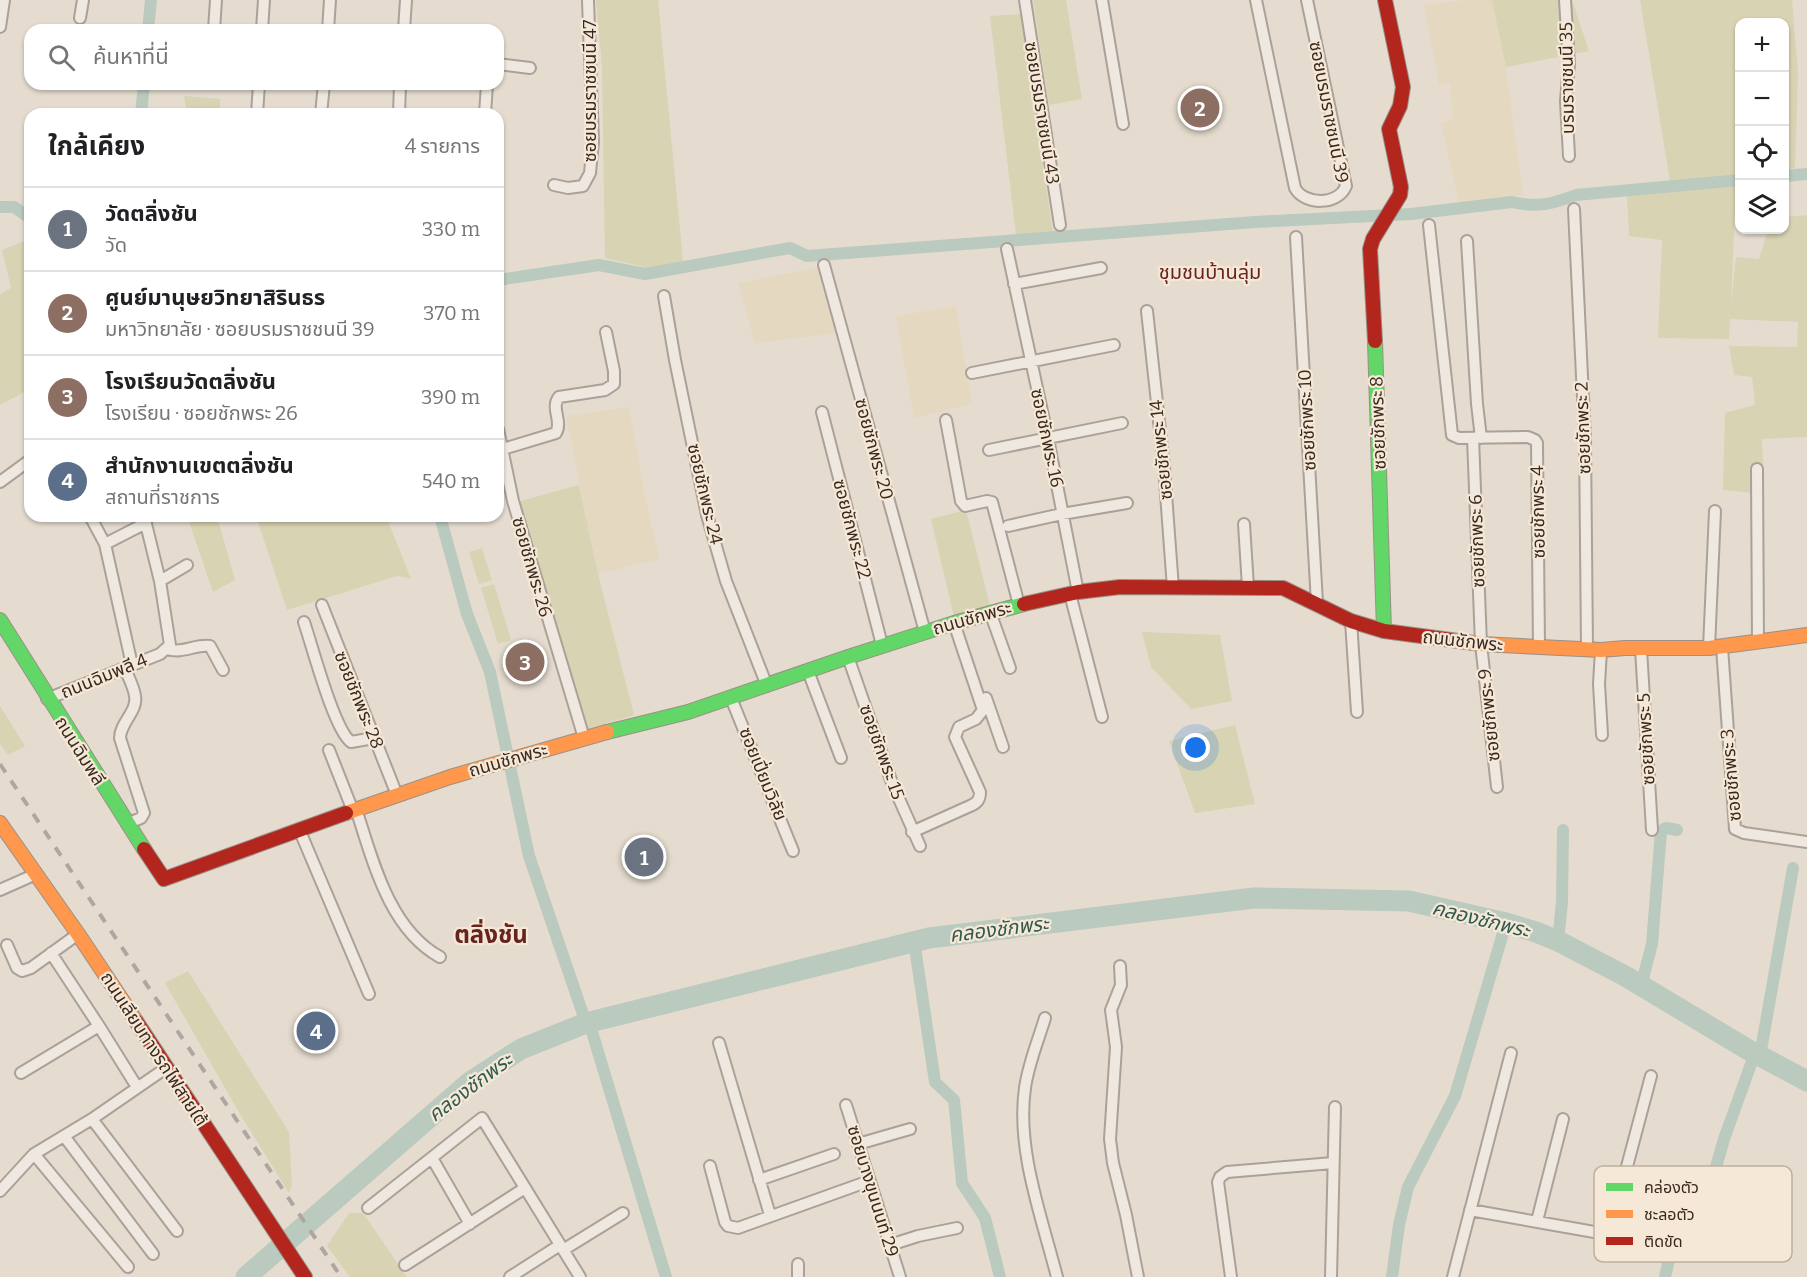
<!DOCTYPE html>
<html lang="th">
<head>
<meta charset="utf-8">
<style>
  body { margin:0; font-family:Bitter,"Noto Sans Thai",serif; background:#f2f2f2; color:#202124 }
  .controls { position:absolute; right:18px; top:18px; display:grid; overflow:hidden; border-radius:12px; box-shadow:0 2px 4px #0004 }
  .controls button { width:54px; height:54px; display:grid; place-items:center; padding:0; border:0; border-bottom:2px solid #e0e0e0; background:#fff; color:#202124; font:30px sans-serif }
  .you { position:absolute; left:1196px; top:748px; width:21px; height:21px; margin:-15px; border:4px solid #fff; border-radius:50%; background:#1a73e8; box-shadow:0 0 0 9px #1a73e833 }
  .badge { display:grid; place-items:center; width:39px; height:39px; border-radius:50%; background:#7c3aed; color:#fff; font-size:20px; font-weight:700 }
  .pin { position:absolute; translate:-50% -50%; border:3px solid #fff; box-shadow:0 2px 6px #0006 }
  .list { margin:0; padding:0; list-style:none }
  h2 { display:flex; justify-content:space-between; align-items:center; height:78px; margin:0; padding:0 24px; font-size:26px }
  h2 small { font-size:20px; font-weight:400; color:#757577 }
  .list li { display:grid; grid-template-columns:39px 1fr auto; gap:18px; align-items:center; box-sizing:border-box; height:84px; padding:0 24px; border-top:2px solid #e0e0e0 }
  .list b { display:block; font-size:22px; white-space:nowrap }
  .list p { margin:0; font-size:20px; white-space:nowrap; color:#757577 }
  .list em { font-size:20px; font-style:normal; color:#757577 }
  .icon { flex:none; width:33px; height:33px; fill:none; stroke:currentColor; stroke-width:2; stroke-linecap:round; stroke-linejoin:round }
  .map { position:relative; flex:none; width:1807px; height:1277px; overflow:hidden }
  .search { position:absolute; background:#fff; box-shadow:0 2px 4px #0004; left:24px; top:24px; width:480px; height:66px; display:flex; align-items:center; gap:15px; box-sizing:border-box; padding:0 21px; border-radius:18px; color:#757577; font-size:22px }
  .panel { position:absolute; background:#fff; box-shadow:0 2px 4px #0004; left:24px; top:108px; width:480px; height:414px; border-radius:18px }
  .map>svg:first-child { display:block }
  .farmland { fill:#e4d8c0 }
  .green { fill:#d8d3b2 }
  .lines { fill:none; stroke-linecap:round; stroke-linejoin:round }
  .canal { stroke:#bacabe; stroke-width:12 }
  .river { stroke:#bacabe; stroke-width:21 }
  .street-casing { stroke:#aba198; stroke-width:14 }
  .fast-casing { stroke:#9a9188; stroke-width:16 }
  .slow-casing { stroke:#9a9188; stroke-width:16 }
  .jam-casing { stroke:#9a9188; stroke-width:16 }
  .street { stroke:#eee8e1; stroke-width:10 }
  .fast { stroke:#63d668; stroke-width:14 }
  .slow { stroke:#ff974d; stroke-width:14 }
  .jam { stroke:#b3261e; stroke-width:14 }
  .rail { stroke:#aea7a1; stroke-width:4; stroke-dasharray:10 10; stroke-linecap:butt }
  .labels { text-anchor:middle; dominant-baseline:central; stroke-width:4.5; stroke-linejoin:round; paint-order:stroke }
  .street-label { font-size:18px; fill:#3a2920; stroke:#f6e8d6 }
  .neighbourhood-label { font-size:20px; fill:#67241f; stroke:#f6e8d6 }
  .water-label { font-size:20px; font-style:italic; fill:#2f5a51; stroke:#f6e8d6 }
  .district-label { font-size:24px; font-weight:bold; fill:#67241f; stroke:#f6e8d6 }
  .key { fill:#f6e8d6; stroke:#beaf9f; stroke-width:1.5 }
  .key-label { font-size:16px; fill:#3a2920 }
</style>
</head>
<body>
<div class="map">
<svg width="1807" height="1277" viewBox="0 0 1807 1277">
  <rect width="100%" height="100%" fill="#e5dccf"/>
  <!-- farmland -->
  <path class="farmland" d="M 1466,0 L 1492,0 L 1506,68 L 1523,195 L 1459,203 L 1441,124 L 1453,118 L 1450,84 L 1439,85 L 1424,5 Z
    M 821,267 L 838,333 L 755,343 L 738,283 Z
    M 956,306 L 972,404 L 914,418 L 896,316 Z
    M 629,407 L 648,511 L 660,559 L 598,574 L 566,416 Z"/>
  <!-- green -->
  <path class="green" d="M 596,0 L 658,0 L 683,261 L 649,268 L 605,258 L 602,68 Z
    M 1033,0 L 1066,0 L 1082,99 L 1049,105 Z
    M 1492,0 L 1572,0 L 1589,51 L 1506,67 Z
    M 1640,0 L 1792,0 L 1798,72 L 1795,168 L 1785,170 L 1784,22 L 1740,22 L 1739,174 L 1670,181 Z
    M 1021,14 L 1053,233 L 1016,235 L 990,16 Z
    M 184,96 L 220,99 L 220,114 L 187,114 Z
    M 1736,185 L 1731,304 L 1736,257 L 1759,259 L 1768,230 L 1784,230 L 1785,217 L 1807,215 L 1807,437 L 1762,439 L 1764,494 L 1723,490 L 1725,413 L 1755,405 L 1752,377 L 1734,375 L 1729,346 L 1797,347 L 1798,322 L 1730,319 L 1729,339 L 1658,338 L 1662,240 L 1629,236 L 1627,195 Z
    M 24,241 L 30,285 L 30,389 L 0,405 L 0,294 L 11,288 L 2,250 Z
    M 579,485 L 598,574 L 634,715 L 587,730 L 517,502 Z
    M 966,510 L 990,606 L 954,617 L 931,519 Z
    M 187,516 L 217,516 L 235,580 L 213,592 Z
    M 256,516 L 386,516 L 411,579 L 397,576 L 287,610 Z
    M 482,548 L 492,580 L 479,584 L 469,552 Z
    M 494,584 L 511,640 L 498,644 L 481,588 Z
    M 1142,632 L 1220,635 L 1232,701 L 1191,709 L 1151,667 Z
    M 0,706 L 25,746 L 8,755 L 0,744 Z
    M 1235,725 L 1255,804 L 1195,813 L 1169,741 Z
    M 188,971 L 289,1132 L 292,1185 L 289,1193 L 240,1114 L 165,983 Z
    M 349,1213 L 363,1213 L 407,1277 L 350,1277 L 327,1246 Z"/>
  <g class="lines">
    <!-- canal -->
    <path class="canal" d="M 148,30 L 151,0
      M 141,114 L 144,84
      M 1784,176 L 1807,174
      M 0,207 L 14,207 L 30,218
      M 498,280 L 599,265 L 645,274 L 790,248 L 807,256 L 1255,222 L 1411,214 L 1512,202 C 1537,208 1552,204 1576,195 L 1740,180
      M 440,516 L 467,614 L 490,672 L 529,856 L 586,1023
      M 914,941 L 935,1082 L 954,1100 L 962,1183 L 985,1218 L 1000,1277
      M 1558,941 L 1562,902 L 1563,830
      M 1641,986 L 1652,944 L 1661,831 L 1666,828 L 1677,830
      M 589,1022 L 666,1277
      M 1760,1056 L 1793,868
      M 1392,1277 L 1399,1225 L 1408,1187 L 1455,1096 L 1506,923
      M 1665,1277 L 1680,1212 L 1707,1199 L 1724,1139 L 1755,1053"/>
    <!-- river -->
    <path class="river" d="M 246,1277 L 470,1082 L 521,1049 L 586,1023 L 929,938 L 1254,898 L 1409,901 L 1506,923 L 1536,932 L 1558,941 L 1625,976 L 1747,1049 L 1807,1081"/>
    <!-- street casing -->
    <g class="street-casing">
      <path id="street" d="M 1025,0 L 1060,225
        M 1102,0 L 1123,124
        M 1256,0 L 1295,188 C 1304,205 1338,206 1346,186 L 1307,0
        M 1565,0 L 1569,64 L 1566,101 L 1569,156
        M 80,18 L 83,0
        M 0,27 L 4,0
        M 214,30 L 216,0
        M 262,30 L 264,0
        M 328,30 L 330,0
        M 404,30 L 406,0
        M 498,64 L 530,68
        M 257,114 L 259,84
        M 321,114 L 324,84
        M 399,114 L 400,84
        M 485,114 L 487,84
        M 554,185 L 568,188 L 583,186 L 590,173 L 593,142 L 588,0
        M 1574,209 L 1585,439 L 1587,648
        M 1429,225 L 1452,435 L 1459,438 L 1528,437 L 1535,440 L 1537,443 L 1539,647
        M 1296,237 L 1317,603
        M 1467,241 L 1477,404 L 1481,438
        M 1007,249 L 1048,439 L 1078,592
        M 824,265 L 925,632
        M 1014,284 L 1101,268
        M 664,296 L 675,360 L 707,515 L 726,581 L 767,686
        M 1147,311 L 1164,467 L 1173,588
        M 972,373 L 1114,345
        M 822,412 L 882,645
        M 946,420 L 961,501 L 965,506 L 987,501 L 992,502 L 1019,605
        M 498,429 L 513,501 L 584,738
        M 1473,438 L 1481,644 L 1497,787
        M 503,449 L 556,433 C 563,421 550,408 559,397 L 605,390 L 614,384 L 614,371 L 606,332
        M 989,450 L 1122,423
        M 1757,469 L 1758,642
        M 0,482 L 30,460
        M 90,516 L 105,544 L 132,665
        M 1244,524 L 1248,587
        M 1008,526 L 1062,514 L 1127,503
        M 105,544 L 146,523
        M 160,581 L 187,565
        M 1070,594 L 1102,717
        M 322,605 L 397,795
        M 990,612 L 1010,668
        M 1351,621 L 1357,712
        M 304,622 C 312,645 334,730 351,742 L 374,738
        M 1722,647 L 1735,829 L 1744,833 L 1807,842
        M 1709,648 L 1715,511
        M 167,649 C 183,654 195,644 210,646 L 223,670
        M 1641,649 L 1652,830
        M 1601,650 L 1599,684 L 1602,735
        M 848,657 L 892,783 L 920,846
        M 125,668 C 128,677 134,687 135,696 C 138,711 120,723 120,738 L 144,813 L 141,818 L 127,824
        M 808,671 L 841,758
        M 731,698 L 793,851
        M 986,698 L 1003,747
        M 47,699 L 160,654 L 170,645 L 160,581 L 144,516
        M 329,750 L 353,811
        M 356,809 C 373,861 389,929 440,957
        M 299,829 L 369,994
        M 912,832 L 970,806 C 977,803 980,800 980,792 L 955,737 L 959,727 L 976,719 L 983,710 L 954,623
        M 0,890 L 36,874
        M 7,945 L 17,968 L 22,971 L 31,968 L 78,934
        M 1120,966 L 1121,985 L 1111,1010 L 1116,1047 L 1110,1139 L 1113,1163 L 1126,1215 L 1138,1277
        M 1045,1018 C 1038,1041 1028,1065 1025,1088 C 1016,1149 1042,1218 1057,1277
        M 99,1026 L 137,1087
        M 719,1043 L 770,1215
        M 21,1073 L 99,1026 L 51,953
        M 846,1105 L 900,1277
        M 92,1119 L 177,1231
        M 64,1136 L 153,1254
        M 858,1144 L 910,1129
        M 34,1154 L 128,1267
        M 432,1158 L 470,1224
        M 710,1166 L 725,1222 L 728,1226 L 738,1228 L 869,1181
        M 759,1180 L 834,1154
        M 0,1191 L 34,1154 L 92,1119 L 166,1068
        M 368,1208 L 482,1118 L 580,1277
        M 1470,1210 L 1600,1233 L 1605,1232 L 1612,1223 L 1651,1076
        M 1537,1221 L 1563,1119
        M 890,1245 L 918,1236 L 957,1228
        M 563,1250 L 623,1213
        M 798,1264 L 798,1277
        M 405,1265 L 525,1188
        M 510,1277 L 560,1245
        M 1231,1277 L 1218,1182 L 1220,1177 L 1227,1172 L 1333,1163
        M 1331,1277 L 1335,1107
        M 1453,1277 L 1511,1053"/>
    </g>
    <!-- fast casing -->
    <g class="fast-casing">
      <path id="fast" d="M 1375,341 L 1384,631
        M 0,620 L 144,849
        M 607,732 L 688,712 L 848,657 L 954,623 L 1024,604"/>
    </g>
    <!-- slow casing -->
    <g class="slow-casing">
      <path id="slow" d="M 1451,640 L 1481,644 L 1601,650 L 1625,648 L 1709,648 L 1807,635
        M 346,813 L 450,777 L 607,732
        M 0,823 L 78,934 L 136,1021"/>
    </g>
    <!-- jam casing -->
    <g class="jam-casing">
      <path id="jam" d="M 1375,341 L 1370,249 L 1373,239 L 1400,195 L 1401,187 L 1389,129 L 1400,106 L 1403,87 L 1385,0
        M 1024,604 L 1078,592 L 1120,587 L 1283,588 L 1351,621 L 1384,631 L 1451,640
        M 144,849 L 164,879 L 346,813
        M 136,1021 L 305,1277"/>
    </g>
    <!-- street -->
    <use href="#street" class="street"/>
    <!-- fast -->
    <use href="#fast" class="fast"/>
    <!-- slow -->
    <use href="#slow" class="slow"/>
    <!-- jam -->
    <use href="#jam" class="jam"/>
    <!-- rail -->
    <path class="rail" d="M 0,764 L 341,1277"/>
  </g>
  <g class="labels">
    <!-- street labels -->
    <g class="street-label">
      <text transform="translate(1567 78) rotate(-91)">บรมราชชนนี 35</text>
      <text transform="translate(590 91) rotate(-90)">ซอยบรมราชชนนี 47</text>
      <text transform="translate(1329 112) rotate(79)">ซอยบรมราชชนนี 39</text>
      <text transform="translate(1042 113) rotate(81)">ซอยบรมราชชนนี 43</text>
      <text transform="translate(1307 420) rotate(-93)">ซอยชักพระ 10</text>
      <text transform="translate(1378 423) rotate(-92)">ซอยชักพระ 8</text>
      <text transform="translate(1583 428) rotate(-92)">ซอยชักพระ 2</text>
      <text transform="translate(1047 438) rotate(78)">ซอยชักพระ 16</text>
      <text transform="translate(874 449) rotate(75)">ซอยชักพระ 20</text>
      <text transform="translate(1161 450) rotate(-96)">ซอยชักพระ 14</text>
      <text transform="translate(705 494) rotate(77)">ซอยชักพระ 24</text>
      <text transform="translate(1538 512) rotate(-91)">ซอยชักพระ 4</text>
      <text transform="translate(852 529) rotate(75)">ซอยชักพระ 22</text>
      <text transform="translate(1477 541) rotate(-92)">ซอยชักพระ 6</text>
      <text transform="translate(532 567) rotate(74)">ซอยชักพระ 26</text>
      <text transform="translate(972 618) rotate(-16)">ถนนชักพระ</text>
      <text transform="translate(1463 641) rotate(6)">ถนนชักพระ</text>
      <text transform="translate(104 676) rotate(-22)">ถนนฉิมพลี 4</text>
      <text transform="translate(359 700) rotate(68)">ซอยชักพระ 28</text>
      <text transform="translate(1489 715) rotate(-96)">ซอยชักพระ 9</text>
      <text transform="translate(1646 739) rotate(-93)">ซอยชักพระ 5</text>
      <text transform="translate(80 751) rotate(58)">ถนนฉิมพลี</text>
      <text transform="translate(882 752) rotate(70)">ซอยชักพระ 15</text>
      <text transform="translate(508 760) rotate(-16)">ถนนชักพระ</text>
      <text transform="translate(763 774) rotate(68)">ซอยเปี่ยมวิลัย</text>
      <text transform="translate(1731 775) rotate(-95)">ซอยชักพระ 3</text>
      <text transform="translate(154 1049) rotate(57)">ถนนเลียบทางรถไฟสายใต้</text>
      <text transform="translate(873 1191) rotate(73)">ซอยบางขุนนนท์ 29</text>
    </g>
    <!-- neighbourhood labels -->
    <g class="neighbourhood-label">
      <text x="1210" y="272">ชุมชนบ้านลุ่ม</text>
    </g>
    <!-- water labels -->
    <g class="water-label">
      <text transform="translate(1481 919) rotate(14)">คลองชักพระ</text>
      <text transform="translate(999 929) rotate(-7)">คลองชักพระ</text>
      <text transform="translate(470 1087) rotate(-37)">คลองชักพระ</text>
    </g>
    <!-- district labels -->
    <g class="district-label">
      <text x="491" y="935">ตลิ่งชัน</text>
    </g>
  </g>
  <!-- legend -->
  <rect x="1594" y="1166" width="198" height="96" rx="9" class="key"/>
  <rect x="1606" y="1183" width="27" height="8" fill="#63d668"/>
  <rect x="1606" y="1210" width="27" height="8" fill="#ff974d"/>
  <rect x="1606" y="1237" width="27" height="8" fill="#b3261e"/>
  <g class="key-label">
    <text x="1644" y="1193">คล่องตัว</text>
    <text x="1644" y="1220">ชะลอตัว</text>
    <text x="1644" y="1247">ติดขัด</text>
  </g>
</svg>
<div class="controls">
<button>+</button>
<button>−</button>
<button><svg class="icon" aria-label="locate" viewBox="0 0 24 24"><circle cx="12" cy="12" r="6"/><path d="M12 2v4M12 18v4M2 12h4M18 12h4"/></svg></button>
<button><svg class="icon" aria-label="layers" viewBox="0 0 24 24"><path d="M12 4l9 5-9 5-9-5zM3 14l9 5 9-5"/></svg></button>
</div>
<div class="you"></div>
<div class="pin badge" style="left:644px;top:857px;background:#6b7280">1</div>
<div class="pin badge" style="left:1200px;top:108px;background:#8d6e63">2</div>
<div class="pin badge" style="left:525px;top:662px;background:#8d6e63">3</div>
<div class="pin badge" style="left:316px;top:1031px;background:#5c6f8a">4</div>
<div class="search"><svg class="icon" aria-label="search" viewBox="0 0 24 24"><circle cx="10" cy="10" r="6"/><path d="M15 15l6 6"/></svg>ค้นหาที่นี่</div>
<section class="panel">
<h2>ใกล้เคียง<small>4 รายการ</small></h2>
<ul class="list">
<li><span class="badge" style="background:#6b7280">1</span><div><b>วัดตลิ่งชัน</b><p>วัด</p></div><em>330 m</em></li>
<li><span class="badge" style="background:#8d6e63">2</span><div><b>ศูนย์มานุษยวิทยาสิรินธร</b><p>มหาวิทยาลัย · ซอยบรมราชชนนี 39</p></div><em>370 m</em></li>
<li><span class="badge" style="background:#8d6e63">3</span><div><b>โรงเรียนวัดตลิ่งชัน</b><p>โรงเรียน · ซอยชักพระ 26</p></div><em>390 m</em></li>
<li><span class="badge" style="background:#5c6f8a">4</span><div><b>สำนักงานเขตตลิ่งชัน</b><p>สถานที่ราชการ</p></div><em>540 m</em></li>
</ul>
</section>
</div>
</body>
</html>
